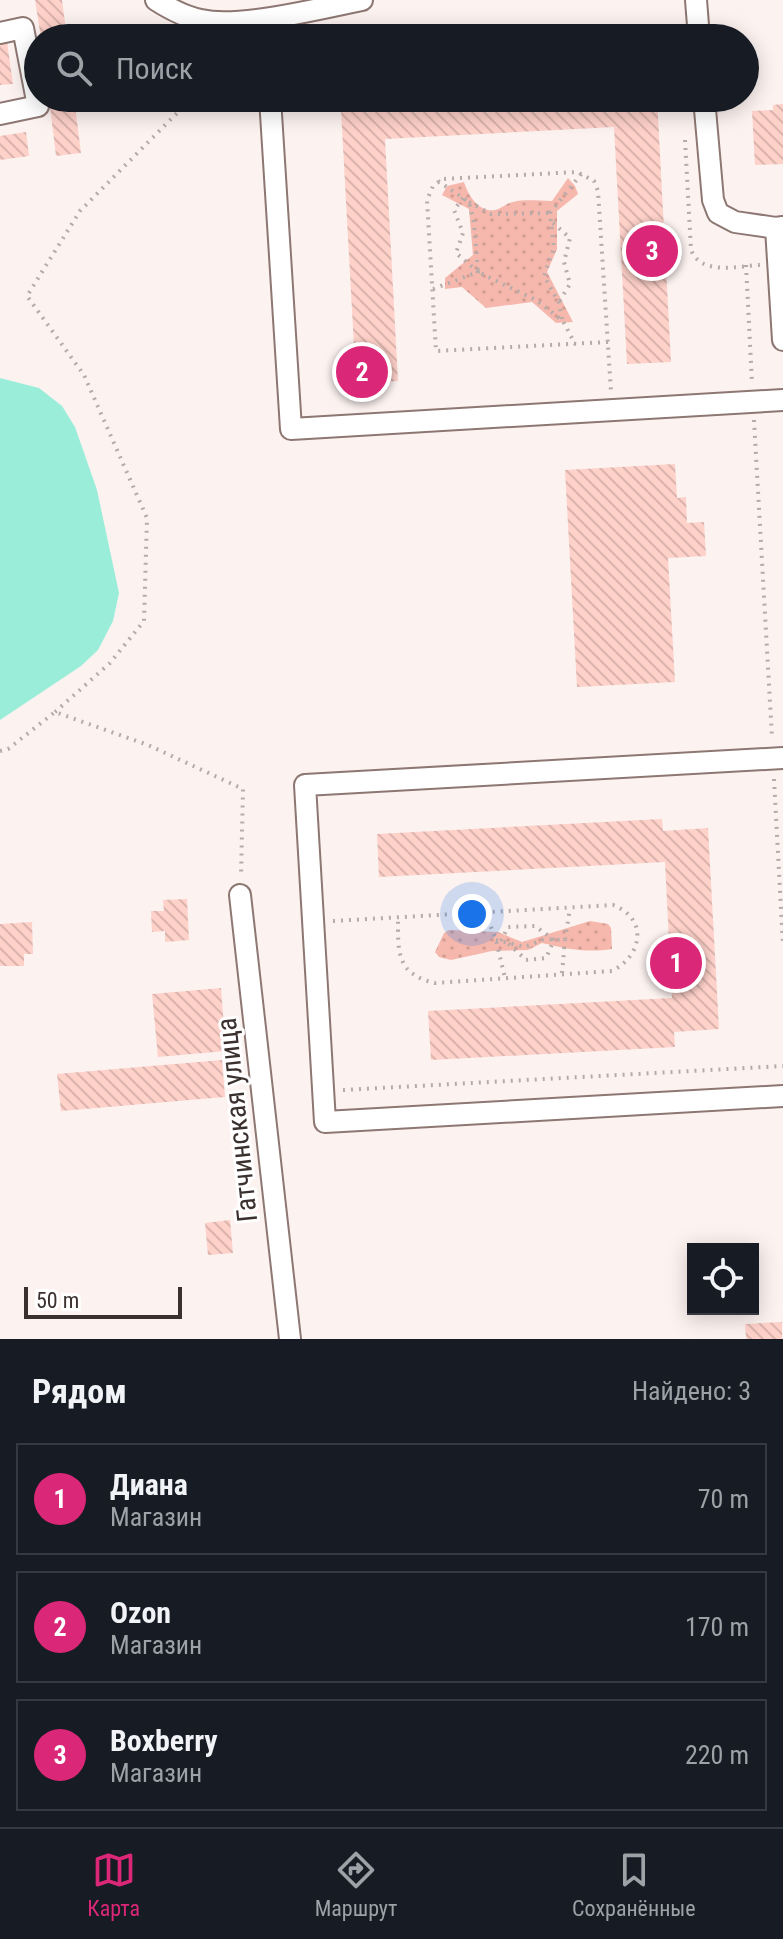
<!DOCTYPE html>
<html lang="ru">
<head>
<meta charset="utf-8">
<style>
  body { margin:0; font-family:"Roboto Condensed",sans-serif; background:#242831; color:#f1f3f6 }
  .controls { position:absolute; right:24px; bottom:24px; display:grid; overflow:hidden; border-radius:0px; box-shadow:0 4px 20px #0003 }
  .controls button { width:72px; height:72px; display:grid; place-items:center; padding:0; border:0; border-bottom:2px solid #363941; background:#171b24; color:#f1f3f6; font:40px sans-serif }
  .scale { position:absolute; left:24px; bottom:20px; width:158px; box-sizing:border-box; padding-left:8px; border:4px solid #3a302e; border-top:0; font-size:22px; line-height:28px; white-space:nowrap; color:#3a302e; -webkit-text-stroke:6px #fff; paint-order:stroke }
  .you { position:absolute; left:472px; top:914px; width:28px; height:28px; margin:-20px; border:6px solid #fff; border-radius:50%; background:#1a73e8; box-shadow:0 0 0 12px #1a73e833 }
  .badge { display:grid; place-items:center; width:52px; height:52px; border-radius:50%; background:#db2777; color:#fff; font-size:26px; font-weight:700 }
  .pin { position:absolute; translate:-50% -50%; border:4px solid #fff; box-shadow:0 2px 8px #0006 }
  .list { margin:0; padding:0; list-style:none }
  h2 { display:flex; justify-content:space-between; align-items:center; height:104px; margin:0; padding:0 32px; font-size:34px }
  h2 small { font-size:26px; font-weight:400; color:#9ea1a6 }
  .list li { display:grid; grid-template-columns:52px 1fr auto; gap:24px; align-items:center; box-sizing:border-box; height:112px; margin:0 16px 16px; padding:0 16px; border:2px solid #363941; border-radius:0px }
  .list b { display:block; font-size:30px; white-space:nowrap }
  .list p { margin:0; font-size:26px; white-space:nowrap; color:#9ea1a6 }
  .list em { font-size:26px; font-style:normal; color:#9ea1a6 }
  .icon { flex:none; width:44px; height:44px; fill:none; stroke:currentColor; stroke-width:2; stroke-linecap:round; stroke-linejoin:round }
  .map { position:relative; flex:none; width:783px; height:1339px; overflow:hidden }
  .search { position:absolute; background:#171b24; box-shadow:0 4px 20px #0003; left:24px; right:24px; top:24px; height:88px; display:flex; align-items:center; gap:20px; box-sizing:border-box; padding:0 28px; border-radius:44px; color:#9ea1a6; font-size:30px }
  .sheet { height:488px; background:#171b24 }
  nav { display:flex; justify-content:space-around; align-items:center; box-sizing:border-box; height:112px; border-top:2px solid #363941; background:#171b24; font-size:22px; color:#9ea1a6 }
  nav a { display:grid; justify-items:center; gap:4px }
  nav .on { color:#db2777 }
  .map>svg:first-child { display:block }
  .grass { fill:url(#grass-dots) }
  .water { fill:#9aeed9 }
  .building { fill:url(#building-back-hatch) }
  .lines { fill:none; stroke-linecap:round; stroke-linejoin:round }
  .minor-casing { stroke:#8d7772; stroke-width:24 }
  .path { stroke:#b5aba9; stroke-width:4; stroke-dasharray:2 6; stroke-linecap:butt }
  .minor { stroke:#fff; stroke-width:20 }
  .labels { text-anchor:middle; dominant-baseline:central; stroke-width:6; stroke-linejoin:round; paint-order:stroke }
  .street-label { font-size:28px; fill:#3a302e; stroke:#fff }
</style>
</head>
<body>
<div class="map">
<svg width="783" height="1339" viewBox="0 0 783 1339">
  <defs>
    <pattern id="grass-dots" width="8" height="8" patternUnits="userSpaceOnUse" patternTransform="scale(2)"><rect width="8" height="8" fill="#f6b8ad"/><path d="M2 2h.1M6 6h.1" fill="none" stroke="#d49e95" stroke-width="1.8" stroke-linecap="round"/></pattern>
    <pattern id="building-back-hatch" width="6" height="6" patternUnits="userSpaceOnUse" patternTransform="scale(2)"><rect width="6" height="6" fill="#fed1c9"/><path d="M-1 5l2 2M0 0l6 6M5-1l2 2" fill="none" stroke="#dab4ad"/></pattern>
  </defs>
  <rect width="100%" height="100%" fill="#fcf2f0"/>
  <!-- grass -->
  <path class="grass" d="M 568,178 L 575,186 L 578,194 L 557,211 L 557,249 L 547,272 L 573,322 L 556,323 L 532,302 L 486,308 L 462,287 L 445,289 L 445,278 L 473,255 L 469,209 L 442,195 L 447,186 L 464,182 C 468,195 479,213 495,210 C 501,209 507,203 513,202 C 525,199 540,201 552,201 Z
    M 590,921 L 608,924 L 611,928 L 612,949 C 587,953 566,949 542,943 L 528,950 L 492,951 L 451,960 L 439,957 L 435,952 L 444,933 L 449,930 L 498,932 L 522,942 Z"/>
  <!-- water -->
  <path class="water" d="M 0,378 L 39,388 L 62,406 L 75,427 L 97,490 L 119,593 L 113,621 L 98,650 L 81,666 L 0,720 Z"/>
  <!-- building -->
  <path class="building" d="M 35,0 L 62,0 L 67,38 L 41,38 Z
    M 7,42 L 13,84 L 0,85 L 0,43 Z
    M 49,98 L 74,98 L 81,153 L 56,156 Z
    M 385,98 L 657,98 L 671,362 L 627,364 L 614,127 L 385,139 L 398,381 L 356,383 L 341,110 L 385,108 Z
    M 783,104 L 783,164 L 755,165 L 752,111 L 773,110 L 773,105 Z
    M 26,132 L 29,156 L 0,160 L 0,136 Z
    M 675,464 L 677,498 L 686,497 L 687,523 L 704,522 L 706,556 L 668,558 L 675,682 L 577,687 L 565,470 Z
    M 662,819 L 663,831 L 708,828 L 719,1029 L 674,1032 L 675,1047 L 431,1060 L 428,1011 L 672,998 L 665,862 L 379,877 L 377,834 Z
    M 187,899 L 189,940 L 165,942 L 165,931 L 152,932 L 151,911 L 164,911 L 163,900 Z
    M 32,922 L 33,954 L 24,954 L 24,966 L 0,966 L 0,924 Z
    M 221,988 L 226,1051 L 158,1057 L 152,994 Z
    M 222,1060 L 225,1097 L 61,1111 L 57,1074 Z
    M 230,1220 L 233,1253 L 208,1255 L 205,1223 Z
    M 782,1322 L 782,1339 L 746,1339 L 745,1324 Z"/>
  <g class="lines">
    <!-- minor casing -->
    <g class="minor-casing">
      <path id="minor" d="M 156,0 C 170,9 185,17 201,20 C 239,29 322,8 362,0
        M 696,0 L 699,38
        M 0,33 L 23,28 L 38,106 L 0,114
        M 270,98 L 291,429 L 783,400
        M 704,98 L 713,200 L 718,213 L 735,222 L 776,228
        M 783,227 L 776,228 L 783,340
        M 783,758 L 305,785 L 325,1122 L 783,1096
        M 240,895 L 290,1339"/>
    </g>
    <!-- path -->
    <path class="path" d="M 685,140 L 691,250 C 702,276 737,266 760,265
      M 438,181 L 469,202 L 474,223 L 478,272 L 536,300 L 563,321 L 575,344
      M 469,202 L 491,214 L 550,213
      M 553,223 L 570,238 L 564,262 L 570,284 L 559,302
      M 746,265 L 752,383
      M 433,289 L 478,272 L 456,253 L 463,233 L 454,210 L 463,198
      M 562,319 L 559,303 L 544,276 L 554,248 L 550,213 L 582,173
      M 608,342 L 436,351 L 427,200 L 433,186 L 443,179 L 577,172 L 594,181 L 598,191 L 611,392
      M 754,420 L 772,738
      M 55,712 L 110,663 L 144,621 L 147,518 L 84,375 L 27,296 L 80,211 L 179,111 L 183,98
      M 0,751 L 8,749 L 55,712 L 148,745 L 243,789 L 241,877
      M 774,779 L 783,946
      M 485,912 L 496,940 L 505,978
      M 333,921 L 613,905 C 649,919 642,956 612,971 L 435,983 C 396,974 398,952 398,917
      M 496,940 L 525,947 L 544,939 L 565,940 L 570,908
      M 501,941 L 508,927 L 535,926 L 554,940 L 546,958 L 526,960 L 508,943
      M 562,973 L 565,940
      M 343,1090 L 783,1066"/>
    <!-- minor -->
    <use href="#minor" class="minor"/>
  </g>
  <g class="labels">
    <!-- street labels -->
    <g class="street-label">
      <text transform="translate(237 1120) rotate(-96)">Гатчинская улица</text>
    </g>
  </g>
</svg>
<div class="controls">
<button><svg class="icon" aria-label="locate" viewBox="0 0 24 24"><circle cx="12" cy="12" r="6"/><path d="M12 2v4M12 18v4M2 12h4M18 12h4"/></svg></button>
</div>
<div class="scale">50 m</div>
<div class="you"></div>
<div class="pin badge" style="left:676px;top:963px">1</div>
<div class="pin badge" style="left:362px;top:372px">2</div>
<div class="pin badge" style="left:652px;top:251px">3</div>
<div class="search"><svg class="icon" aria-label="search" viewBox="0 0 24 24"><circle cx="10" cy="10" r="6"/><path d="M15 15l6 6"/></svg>Поиск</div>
</div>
<section class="sheet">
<h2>Рядом<small>Найдено: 3</small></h2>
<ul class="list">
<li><span class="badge">1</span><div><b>Диана</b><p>Магазин</p></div><em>70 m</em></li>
<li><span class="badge">2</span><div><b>Ozon</b><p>Магазин</p></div><em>170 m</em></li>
<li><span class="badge">3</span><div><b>Boxberry</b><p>Магазин</p></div><em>220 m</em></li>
</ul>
</section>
<nav>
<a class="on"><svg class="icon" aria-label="map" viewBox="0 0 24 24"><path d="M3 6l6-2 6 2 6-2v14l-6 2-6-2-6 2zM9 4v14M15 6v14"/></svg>Карта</a>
<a><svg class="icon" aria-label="directions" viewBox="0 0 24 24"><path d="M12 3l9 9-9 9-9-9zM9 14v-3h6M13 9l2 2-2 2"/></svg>Маршрут</a>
<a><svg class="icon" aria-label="saved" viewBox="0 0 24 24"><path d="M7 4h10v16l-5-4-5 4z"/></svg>Сохранённые</a>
</nav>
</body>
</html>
